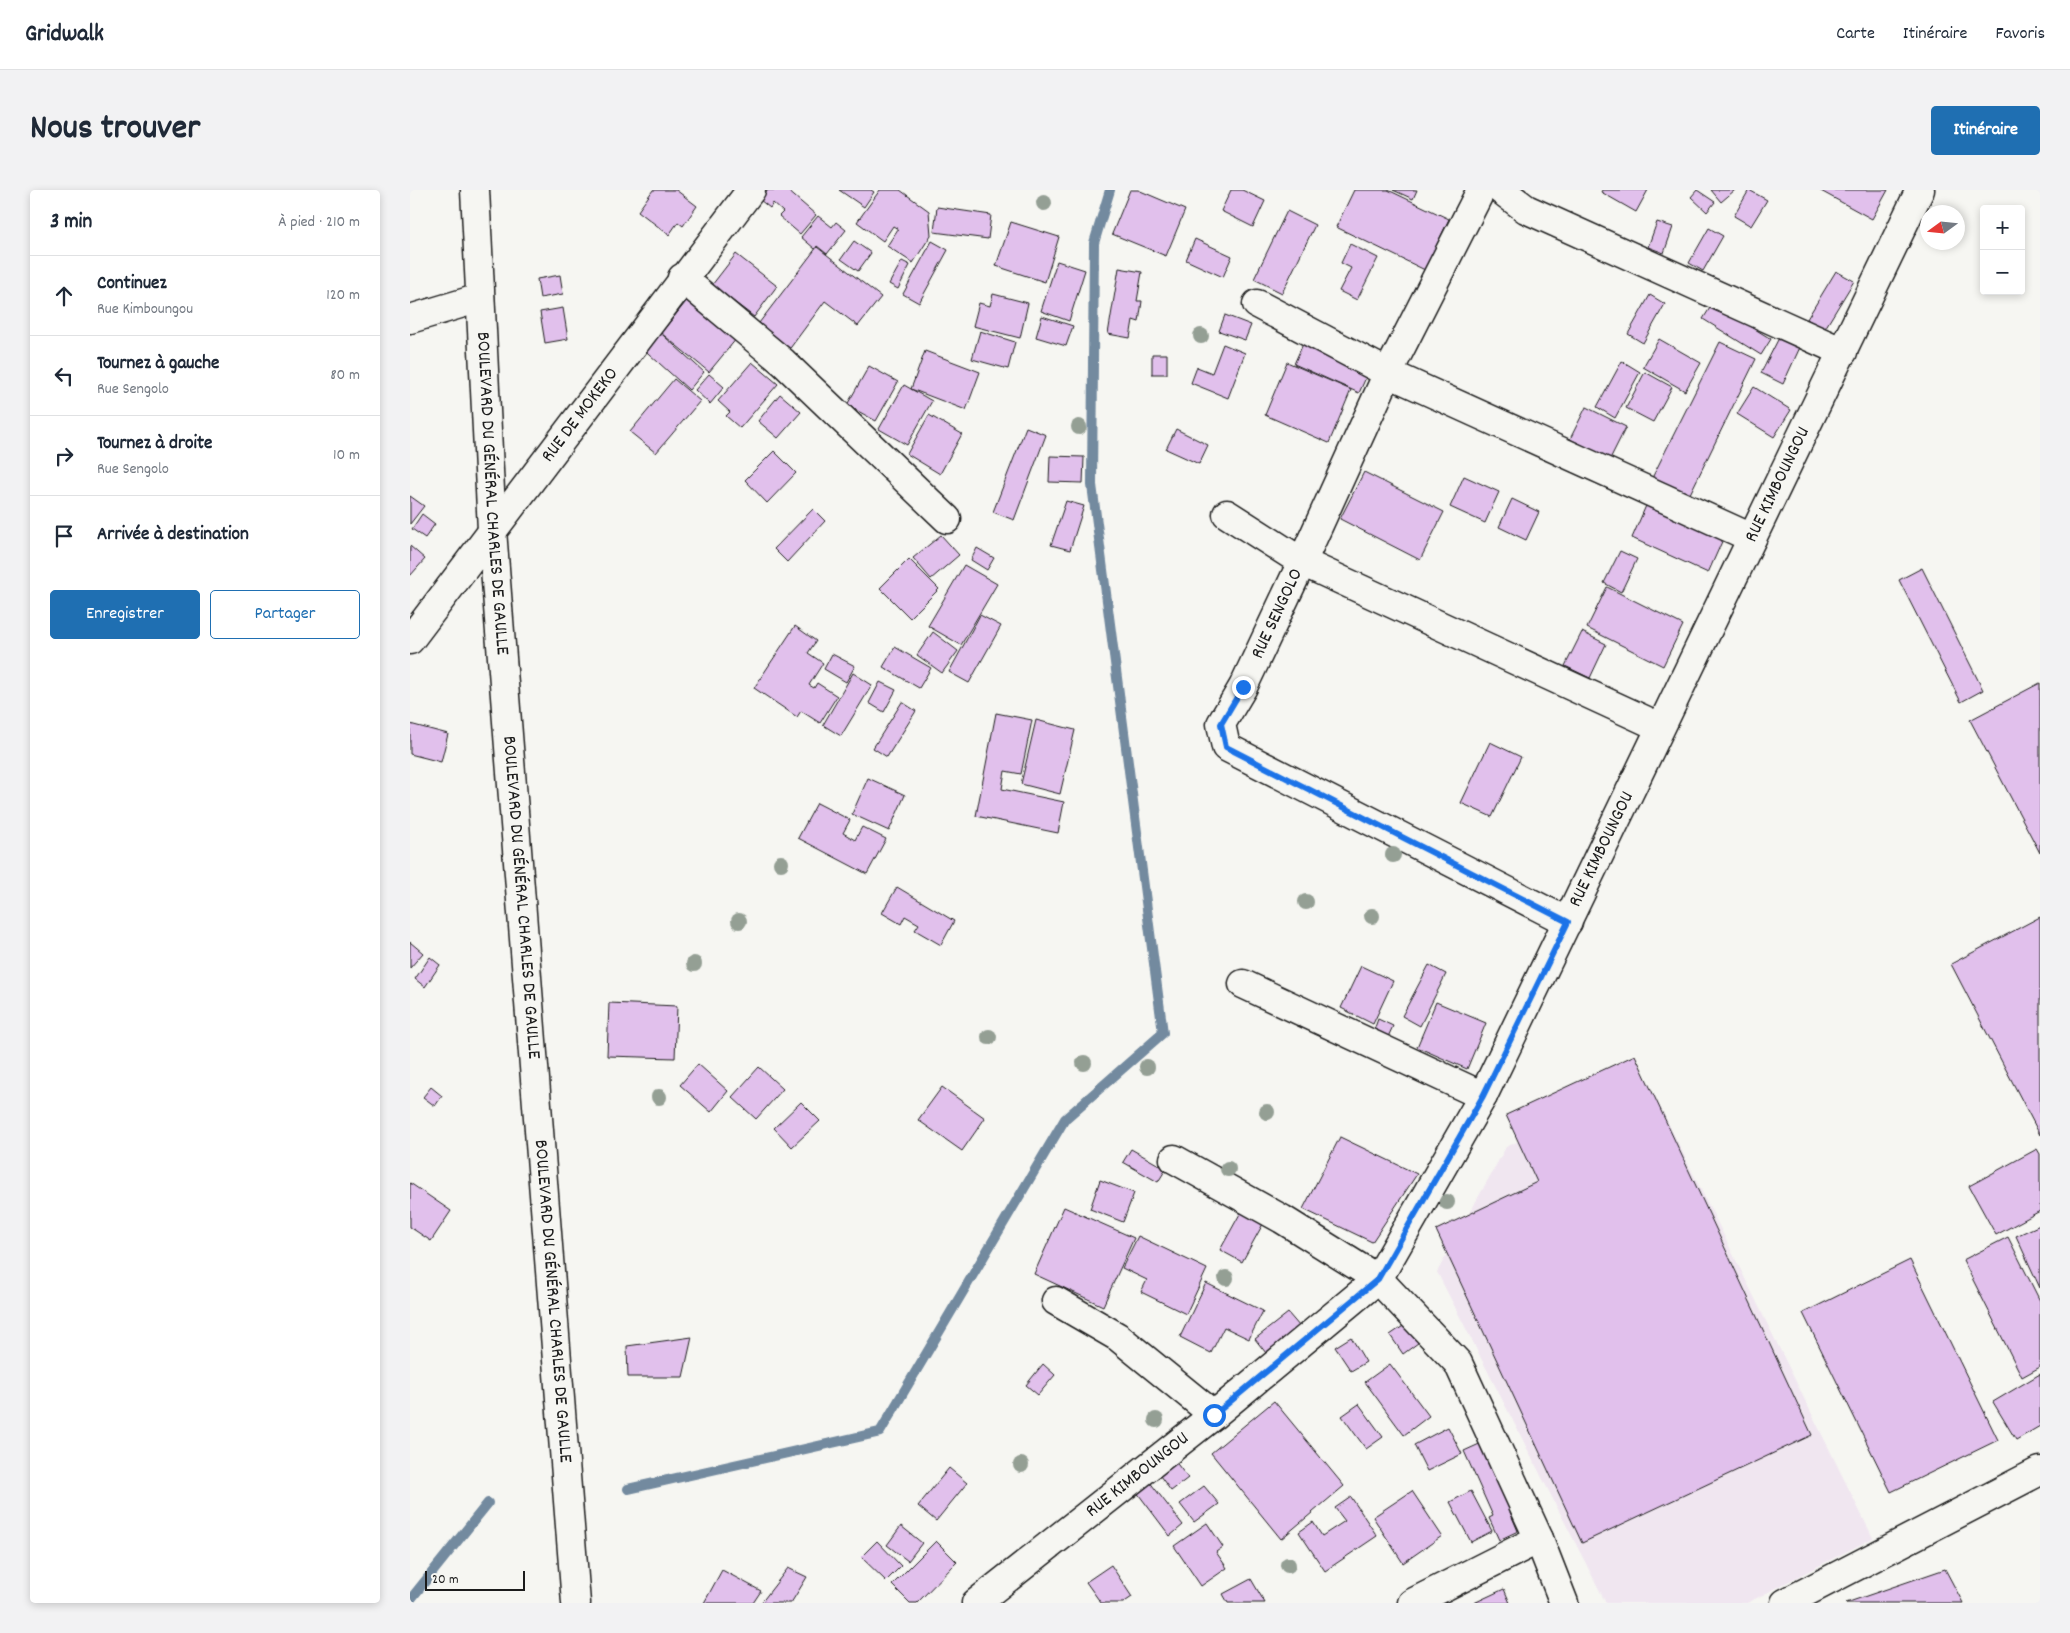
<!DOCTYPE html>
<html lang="fr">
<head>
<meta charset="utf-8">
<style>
  body { margin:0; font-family:Dekko,sans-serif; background:#f2f2f3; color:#1f2937 }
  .controls { position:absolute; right:15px; top:15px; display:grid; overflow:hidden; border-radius:5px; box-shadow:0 2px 8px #0003 }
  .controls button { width:45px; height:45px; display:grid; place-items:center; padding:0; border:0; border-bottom:1px solid #e0e1e3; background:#fff; color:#1f2937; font:25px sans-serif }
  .compass { position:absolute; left:1510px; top:15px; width:45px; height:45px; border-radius:50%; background:#fff; box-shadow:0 2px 8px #0003; rotate:255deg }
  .scale { position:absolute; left:15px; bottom:12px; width:100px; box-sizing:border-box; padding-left:5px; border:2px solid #1c1c1c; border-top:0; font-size:14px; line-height:18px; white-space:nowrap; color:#1c1c1c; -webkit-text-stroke:4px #f6f6f2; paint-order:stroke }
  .stop { position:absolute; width:15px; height:15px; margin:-11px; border:4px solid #1a73e8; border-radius:50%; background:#fff }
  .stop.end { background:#1a73e8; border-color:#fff; box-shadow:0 1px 5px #0008 }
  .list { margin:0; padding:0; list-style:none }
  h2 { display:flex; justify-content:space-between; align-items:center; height:65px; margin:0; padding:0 20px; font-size:21px }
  h2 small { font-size:16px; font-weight:400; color:#747a83 }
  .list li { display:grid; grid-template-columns:32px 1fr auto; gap:15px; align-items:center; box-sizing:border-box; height:80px; padding:0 20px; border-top:1px solid #e0e1e3 }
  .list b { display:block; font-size:19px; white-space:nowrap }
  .list p { margin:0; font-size:16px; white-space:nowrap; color:#747a83 }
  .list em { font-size:16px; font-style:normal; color:#747a83 }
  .actions { display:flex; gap:10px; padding:15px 20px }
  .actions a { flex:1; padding:11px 0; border:1px solid #1f6fb2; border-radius:5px; text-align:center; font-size:18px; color:#1f6fb2 }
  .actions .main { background:#1f6fb2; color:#fff }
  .icon { flex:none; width:28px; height:28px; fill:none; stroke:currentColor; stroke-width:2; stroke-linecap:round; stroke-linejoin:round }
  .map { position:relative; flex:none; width:1630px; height:1413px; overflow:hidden; border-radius:5px }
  header { display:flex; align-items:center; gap:30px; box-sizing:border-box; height:70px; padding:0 25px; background:#fff; border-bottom:1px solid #e0e1e3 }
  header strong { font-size:24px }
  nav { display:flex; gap:28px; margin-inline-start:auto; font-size:18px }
  .intro { display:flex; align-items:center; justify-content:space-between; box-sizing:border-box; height:120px; padding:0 30px }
  h1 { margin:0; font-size:35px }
  .button { padding:12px 22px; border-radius:5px; background:#1f6fb2; color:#fff; font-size:18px; font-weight:700 }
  main { display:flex; gap:30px; padding:0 30px }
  aside { flex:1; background:#fff; border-radius:5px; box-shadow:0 2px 8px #0003 }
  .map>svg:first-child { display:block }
  .built { fill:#f0e6f0 }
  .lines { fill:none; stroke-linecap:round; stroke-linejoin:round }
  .stream { stroke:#738a9f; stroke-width:10 }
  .building { fill:#e1c0ec; stroke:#1c1c1c }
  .minor-casing { stroke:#1c1c1c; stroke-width:31 }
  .minor { stroke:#f6f6f2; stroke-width:28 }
  .tree { fill:#949f94 }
  .route { stroke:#1a73e8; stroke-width:6 }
  .labels { text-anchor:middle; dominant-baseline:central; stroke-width:4.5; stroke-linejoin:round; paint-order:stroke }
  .street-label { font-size:19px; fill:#1c1c1c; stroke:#f6f6f2 }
</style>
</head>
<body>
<header>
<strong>Gridwalk</strong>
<nav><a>Carte</a><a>Itinéraire</a><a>Favoris</a></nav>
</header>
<div class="intro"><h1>Nous trouver</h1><a class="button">Itinéraire</a></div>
<main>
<aside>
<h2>3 min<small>À pied · 210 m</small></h2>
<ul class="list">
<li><svg class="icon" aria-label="ahead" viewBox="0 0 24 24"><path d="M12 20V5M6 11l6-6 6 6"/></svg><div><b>Continuez</b><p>Rue Kimboungou</p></div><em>120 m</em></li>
<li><svg class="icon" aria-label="left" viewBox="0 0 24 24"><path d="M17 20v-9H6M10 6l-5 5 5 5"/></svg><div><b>Tournez à gauche</b><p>Rue Sengolo</p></div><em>80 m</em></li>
<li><svg class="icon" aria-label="right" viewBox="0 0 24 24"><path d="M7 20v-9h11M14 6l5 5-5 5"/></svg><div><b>Tournez à droite</b><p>Rue Sengolo</p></div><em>10 m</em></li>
<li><svg class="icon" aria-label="arrive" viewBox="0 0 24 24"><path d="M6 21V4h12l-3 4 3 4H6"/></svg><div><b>Arrivée à destination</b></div></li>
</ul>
<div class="actions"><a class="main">Enregistrer</a><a>Partager</a></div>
</aside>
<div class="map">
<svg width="1630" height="1413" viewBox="0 0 1630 1413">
  <rect width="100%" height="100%" fill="#f6f6f2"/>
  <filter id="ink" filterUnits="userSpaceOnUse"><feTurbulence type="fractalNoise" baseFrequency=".02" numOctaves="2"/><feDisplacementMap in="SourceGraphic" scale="10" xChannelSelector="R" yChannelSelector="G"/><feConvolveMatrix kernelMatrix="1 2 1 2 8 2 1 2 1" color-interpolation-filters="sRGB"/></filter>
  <g filter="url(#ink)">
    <!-- built -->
    <path class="built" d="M 1238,892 L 1463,1348 L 1337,1413 L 1196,1413 L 1027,1082 L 1096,957 Z"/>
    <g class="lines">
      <!-- stream -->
      <path class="stream" d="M 218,1299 L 470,1242 L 655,929 L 753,843 L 682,295 L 684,53 L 700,0
        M 0,1410 L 78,1313"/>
    </g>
    <!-- building -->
    <path class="building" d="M 243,0 L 266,0 L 287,16 L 273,36 L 268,32 L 259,45 L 228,21 Z
      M 358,0 L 377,0 L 406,25 L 390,44 L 369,26 L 373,22 L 363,13 L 360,18 L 350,10 Z
      M 429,0 L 461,0 L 464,2 L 454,17 Z
      M 470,0 L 490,0 L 519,21 L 521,45 L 503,73 L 477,56 L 488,39 L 483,36 L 473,51 L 447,32 Z
      M 720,0 L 728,0 L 775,20 L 756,66 L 702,44 Z
      M 821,0 L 832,0 L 855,11 L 843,37 L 811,21 Z
      M 944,0 L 978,0 L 1039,29 L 1015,80 L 926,37 Z
      M 983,0 L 1007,0 L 1003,9 Z
      M 1192,0 L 1238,0 L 1226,22 L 1191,2 Z
      M 1287,0 L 1305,12 L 1297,22 L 1281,7 Z
      M 1301,0 L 1325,0 L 1311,12 Z
      M 1339,0 L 1357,10 L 1341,36 L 1324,26 Z
      M 1409,0 L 1478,0 L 1462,29 Z
      M 527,17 L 581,25 L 578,49 L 524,42 Z
      M 877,21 L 905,35 L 872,103 L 844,89 Z
      M 408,26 L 422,37 L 426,32 L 436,40 L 417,64 L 407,56 L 405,59 L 391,47 Z
      M 601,32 L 649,47 L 635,92 L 586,76 Z
      M 1247,32 L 1263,37 L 1254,63 L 1238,57 Z
      M 1299,38 L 1313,46 L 1293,81 L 1279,73 Z
      M 785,49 L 822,66 L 813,87 L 776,70 Z
      M 444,51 L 461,63 L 448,81 L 431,69 Z
      M 522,51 L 538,60 L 509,113 L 493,104 Z
      M 940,54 L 968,68 L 947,110 L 929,101 L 941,78 L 931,73 Z
      M 407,57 L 471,107 L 448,136 L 415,111 L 378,161 L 346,137 Z
      M 326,64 L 367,96 L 344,127 L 302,95 Z
      M 492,71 L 500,75 L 488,99 L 479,94 Z
      M 647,71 L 675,80 L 659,131 L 631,121 Z
      M 709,78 L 732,82 L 727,111 L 732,111 L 729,132 L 723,130 L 720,148 L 698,144 Z
      M 1426,81 L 1444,91 L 1414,140 L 1397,129 Z
      M 150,85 L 153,104 L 130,108 L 127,89 Z
      M 583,104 L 618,113 L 610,148 L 563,136 L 569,113 L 580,116 Z
      M 1240,105 L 1255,114 L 1233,153 L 1218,144 Z
      M 279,108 L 327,148 L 299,182 L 251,143 Z
      M 1303,113 L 1361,149 L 1351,165 L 1293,129 Z
      M 153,118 L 158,149 L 135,153 L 130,122 Z
      M 815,125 L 841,135 L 835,150 L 809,141 Z
      M 632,126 L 663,136 L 656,156 L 626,147 Z
      M 245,138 L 294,182 L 279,200 L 229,155 Z
      M 570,141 L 605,152 L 598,179 L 562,169 Z
      M 1372,142 L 1392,153 L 1373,194 L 1351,183 Z
      M 1249,149 L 1291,173 L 1275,201 L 1233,177 Z
      M 1310,152 L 1346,169 L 1278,308 L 1241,290 Z
      M 813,154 L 835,163 L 818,208 L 781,193 L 787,177 L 802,183 Z
      M 893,154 L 958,183 L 949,203 L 884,174 Z
      M 515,161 L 570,182 L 556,220 L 501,199 Z
      M 742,164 L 757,164 L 757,184 L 742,184 Z
      M 1212,171 L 1230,182 L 1205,228 L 1187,217 Z
      M 342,172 L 368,194 L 330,238 L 316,226 L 320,222 L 308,211 Z
      M 877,172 L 941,200 L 919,253 L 855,225 Z
      M 459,176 L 488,192 L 466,231 L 437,215 Z
      M 1235,182 L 1262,197 L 1243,232 L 1216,218 Z
      M 299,184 L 314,197 L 300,214 L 285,200 Z
      M 264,189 L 290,211 L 246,263 L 220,242 Z
      M 494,195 L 522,211 L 497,255 L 469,239 Z
      M 1344,197 L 1381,220 L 1364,247 L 1327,224 Z
      M 370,204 L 391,222 L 368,248 L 348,231 Z
      M 1176,217 L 1216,237 L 1200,269 L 1160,249 Z
      M 519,225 L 552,244 L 530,284 L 497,264 Z
      M 616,237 L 636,245 L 604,330 L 583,322 Z
      M 766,239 L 798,255 L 789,274 L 756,259 Z
      M 364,261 L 386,283 L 357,313 L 335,290 Z
      M 640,266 L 674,267 L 673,293 L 639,292 Z
      M 954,282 L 1034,322 L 1010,370 L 930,329 Z
      M 1054,286 L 1089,302 L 1075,333 L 1040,317 Z
      M 0,306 L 14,316 L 0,334 Z
      M 1102,309 L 1129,322 L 1116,350 L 1089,337 Z
      M 656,311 L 674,316 L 660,360 L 641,355 Z
      M 1238,311 L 1314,347 L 1298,383 L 1222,348 Z
      M 403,319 L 415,331 L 377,372 L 364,359 Z
      M 12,324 L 25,334 L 15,348 L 2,339 Z
      M 531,345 L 549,365 L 521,389 L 503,368 Z
      M 0,356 L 15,369 L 0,386 Z
      M 567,358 L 584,368 L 577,380 L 561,370 Z
      M 1210,361 L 1227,369 L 1211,402 L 1194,393 Z
      M 499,369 L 529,399 L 500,428 L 470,398 Z
      M 554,375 L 587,394 L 551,455 L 518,436 Z
      M 1512,378 L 1573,500 L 1551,512 L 1489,390 Z
      M 1197,397 L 1273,435 L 1253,476 L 1177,438 Z
      M 570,425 L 591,436 L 559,493 L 539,482 Z
      M 385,436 L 406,451 L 398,463 L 413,473 L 399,495 L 404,498 L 407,493 L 427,506 L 410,533 L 391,521 L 387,527 L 344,498 Z
      M 523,442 L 548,461 L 532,483 L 507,465 Z
      M 1172,442 L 1196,454 L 1180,488 L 1155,476 Z
      M 485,457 L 521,478 L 509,498 L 473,477 Z
      M 422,464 L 445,476 L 436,492 L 414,479 Z
      M 443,483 L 462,495 L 431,546 L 413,535 Z
      M 470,492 L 486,500 L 474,522 L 459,513 Z
      M 1630,493 L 1630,663 L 1560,530 Z
      M 492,512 L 506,521 L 477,567 L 463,558 Z
      M 586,523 L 622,530 L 611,584 L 595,581 L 592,599 L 654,612 L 648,643 L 566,626 Z
      M 626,530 L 665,540 L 650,604 L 611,594 Z
      M 0,534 L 38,544 L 31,572 L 0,564 Z
      M 1080,552 L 1111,567 L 1082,627 L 1051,613 Z
      M 458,588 L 495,605 L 479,641 L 442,624 Z
      M 407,613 L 440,630 L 433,643 L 445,650 L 452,637 L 476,649 L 457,684 L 388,648 Z
      M 487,697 L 544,731 L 531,755 L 505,740 L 509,734 L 495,726 L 491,734 L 472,723 Z
      M 1630,727 L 1630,945 L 1541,774 Z
      M 0,752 L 13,763 L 0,778 Z
      M 20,767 L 30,775 L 15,797 L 5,789 Z
      M 1019,775 L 1036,784 L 1010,836 L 992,826 Z
      M 951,776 L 983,791 L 963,834 L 931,818 Z
      M 1026,812 L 1076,833 L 1057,879 L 1007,857 Z
      M 199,813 L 267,816 L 265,868 L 197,866 Z
      M 968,829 L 983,836 L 978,847 L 964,840 Z
      M 1225,865 L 1402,1245 L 1172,1353 L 1026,1040 L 1127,992 L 1096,925 Z
      M 288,874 L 318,901 L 301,922 L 270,895 Z
      M 349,877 L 373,899 L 346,929 L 322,907 Z
      M 21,897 L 32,906 L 25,916 L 13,907 Z
      M 532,897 L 575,928 L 552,961 L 508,930 Z
      M 391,912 L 410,931 L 382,957 L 364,938 Z
      M 930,947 L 1007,984 L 962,1052 L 893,1019 Z
      M 721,959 L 756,979 L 748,992 L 713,972 Z
      M 1627,959 L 1630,964 L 1630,1021 L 1586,1045 L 1559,996 Z
      M 690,990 L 724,1003 L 713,1032 L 680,1019 Z
      M 0,993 L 41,1021 L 21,1051 L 0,1037 Z
      M 654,1017 L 724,1048 L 693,1116 L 624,1084 Z
      M 831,1022 L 853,1034 L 832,1072 L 810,1060 Z
      M 1630,1035 L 1630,1098 L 1606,1046 Z
      M 728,1046 L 797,1079 L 776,1124 L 731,1102 L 737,1090 L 712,1078 Z
      M 1598,1047 L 1630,1111 L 1630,1177 L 1612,1187 L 1553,1070 Z
      M 1500,1070 L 1588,1250 L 1481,1302 L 1393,1123 Z
      M 796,1093 L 853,1121 L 839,1149 L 814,1137 L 801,1163 L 770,1147 Z
      M 878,1123 L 890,1137 L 856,1163 L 845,1149 Z
      M 999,1132 L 1012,1150 L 993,1164 L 980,1145 Z
      M 282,1147 L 273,1187 L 218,1187 L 217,1156 Z
      M 941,1147 L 956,1172 L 941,1181 L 925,1157 Z
      M 633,1174 L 645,1185 L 628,1205 L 616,1195 Z
      M 980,1174 L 1019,1226 L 994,1245 L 955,1192 Z
      M 1630,1184 L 1630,1236 L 1606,1250 L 1583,1212 Z
      M 864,1211 L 934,1296 L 871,1349 L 801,1263 Z
      M 949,1214 L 973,1247 L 956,1259 L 932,1226 Z
      M 1038,1237 L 1052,1264 L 1017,1281 L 1004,1255 Z
      M 1076,1251 L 1106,1319 L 1100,1322 L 1108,1341 L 1089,1350 L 1079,1328 L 1083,1326 L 1054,1261 Z
      M 761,1266 L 778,1288 L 761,1301 L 745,1279 Z
      M 539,1278 L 557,1293 L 526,1331 L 508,1316 Z
      M 739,1291 L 773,1335 L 760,1346 L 726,1301 Z
      M 794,1296 L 809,1314 L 784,1332 L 770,1314 Z
      M 1002,1301 L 1032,1346 L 993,1373 L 963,1327 Z
      M 1061,1301 L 1082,1341 L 1061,1352 L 1040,1312 Z
      M 941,1307 L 967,1346 L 915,1381 L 889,1342 L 903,1332 L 912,1346 L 935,1331 L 925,1318 Z
      M 797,1333 L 813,1357 L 806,1362 L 817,1378 L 791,1396 L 764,1356 Z
      M 491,1336 L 512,1353 L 498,1371 L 477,1355 Z
      M 467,1351 L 491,1376 L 476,1391 L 451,1367 Z
      M 526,1351 L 547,1372 L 507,1413 L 500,1413 L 482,1395 Z
      M 701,1375 L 722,1407 L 713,1413 L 691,1413 L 676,1392 Z
      M 378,1378 L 397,1387 L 381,1413 L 351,1413 Z
      M 1535,1379 L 1553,1413 L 1436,1413 Z
      M 312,1380 L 351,1401 L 343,1413 L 294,1413 Z
      M 841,1389 L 855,1413 L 818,1413 L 813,1404 Z
      M 1094,1399 L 1100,1413 L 1064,1413 Z"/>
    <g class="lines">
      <!-- minor casing -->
      <g class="minor-casing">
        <g id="minor">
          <path id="s1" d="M 65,0 L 82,340 L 166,1413"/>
          <path d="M 1071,0 L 978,183 L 892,372 L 833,497 L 811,534 L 816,557 L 1158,732"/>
          <path d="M 1091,0 L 1116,19 L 1433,162"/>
          <path d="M 272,88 L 373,172 L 537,329"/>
          <path d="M 847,114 L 978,183 L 1342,348"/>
          <path d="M 0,129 L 70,108"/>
          <path d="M 817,324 L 892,372 L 1250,537"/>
          <path id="s2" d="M 0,450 L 341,0"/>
          <path d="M 833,794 L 1073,906"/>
          <path d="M 764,969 L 872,1029 L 968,1089 L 1048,1173 L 1129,1349 L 1154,1413"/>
          <path d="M 646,1111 L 708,1147 L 804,1225"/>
          <path id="s3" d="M 566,1413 L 804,1225 L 968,1089 L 1073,906 L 1510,0"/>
          <path d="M 1002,1413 L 1129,1349"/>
          <path d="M 1375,1413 L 1630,1281"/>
        </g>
      </g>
      <!-- minor -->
      <use href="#minor" class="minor"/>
    </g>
    <!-- trees -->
    <g class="tree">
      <circle cx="634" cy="13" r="8"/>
      <circle cx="791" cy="146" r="8"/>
      <circle cx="669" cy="237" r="8"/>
      <circle cx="983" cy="665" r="8"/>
      <circle cx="371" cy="673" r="8"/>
      <circle cx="896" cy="712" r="8"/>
      <circle cx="962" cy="726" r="8"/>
      <circle cx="329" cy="731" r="8"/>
      <circle cx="284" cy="774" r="8"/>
      <circle cx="579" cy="847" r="8"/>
      <circle cx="674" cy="873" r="8"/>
      <circle cx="737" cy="877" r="8"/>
      <circle cx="249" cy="907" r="8"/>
      <circle cx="857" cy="922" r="8"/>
      <circle cx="818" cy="979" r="8"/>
      <circle cx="1037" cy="1012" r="8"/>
      <circle cx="816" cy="1088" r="8"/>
      <circle cx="746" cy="1230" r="8"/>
      <circle cx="611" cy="1275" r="8"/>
      <circle cx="878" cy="1375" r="8"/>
    </g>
  </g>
  <g class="lines" filter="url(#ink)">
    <!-- route -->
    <path class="route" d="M 804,1225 L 968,1089 L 1073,906 L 1158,732 L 816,557 L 811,534 L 833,497"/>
  </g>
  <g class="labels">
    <!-- street labels -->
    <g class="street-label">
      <text stroke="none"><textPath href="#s2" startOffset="282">RUE DE MOKEKO</textPath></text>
      <text stroke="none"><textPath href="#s3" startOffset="1406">RUE KIMBOUNGOU</textPath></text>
      <text stroke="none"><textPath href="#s1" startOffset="304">BOULEVARD DU GÉNÉRAL CHARLES DE GAULLE</textPath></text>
      <text transform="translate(868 424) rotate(-65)">RUE SENGOLO</text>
      <text stroke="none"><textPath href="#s3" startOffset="1001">RUE KIMBOUNGOU</textPath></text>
      <text stroke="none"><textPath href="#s1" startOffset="709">BOULEVARD DU GÉNÉRAL CHARLES DE GAULLE</textPath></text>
      <text stroke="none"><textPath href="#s1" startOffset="1114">BOULEVARD DU GÉNÉRAL CHARLES DE GAULLE</textPath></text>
      <text stroke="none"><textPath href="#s3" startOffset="206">RUE KIMBOUNGOU</textPath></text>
    </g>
  </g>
</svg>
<div class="controls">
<button>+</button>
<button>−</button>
</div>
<svg class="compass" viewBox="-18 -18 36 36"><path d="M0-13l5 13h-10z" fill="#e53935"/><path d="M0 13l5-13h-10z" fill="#747a83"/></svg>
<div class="scale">20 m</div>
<div class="stop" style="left:804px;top:1225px"></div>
<div class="stop end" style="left:833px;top:497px"></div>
</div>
</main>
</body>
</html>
